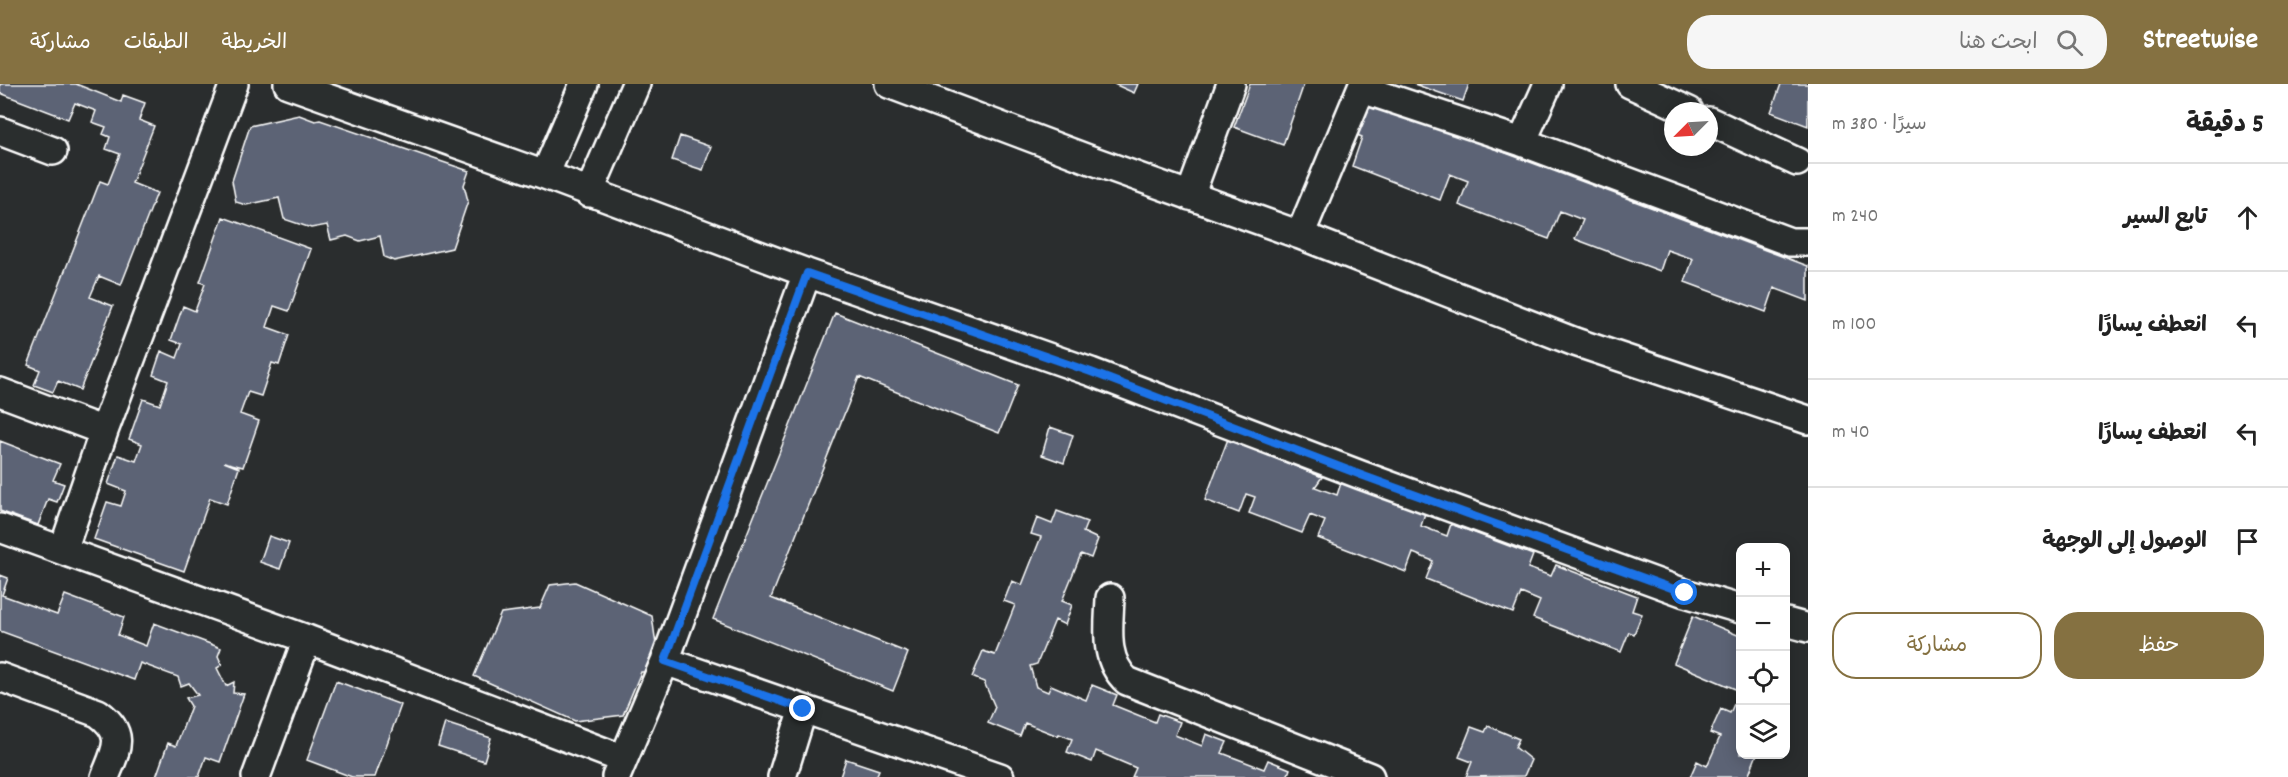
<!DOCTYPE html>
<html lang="ar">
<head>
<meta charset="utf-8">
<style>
  body { margin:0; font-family:Dekko,"Playpen Sans Arabic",sans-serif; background:#f6f6f6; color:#222; direction:rtl }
  .controls { position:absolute; right:18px; bottom:18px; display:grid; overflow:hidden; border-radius:12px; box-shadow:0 3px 15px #0003 }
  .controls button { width:54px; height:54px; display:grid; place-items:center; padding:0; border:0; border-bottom:2px solid #e0e0e0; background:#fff; color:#222; font:30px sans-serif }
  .compass { position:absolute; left:1664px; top:18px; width:54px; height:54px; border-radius:50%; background:#fff; box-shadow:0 3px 15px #0003; rotate:246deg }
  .stop { position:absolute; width:18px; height:18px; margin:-14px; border:4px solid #1a73e8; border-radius:50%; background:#fff }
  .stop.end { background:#1a73e8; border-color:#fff; box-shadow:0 2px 6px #0008 }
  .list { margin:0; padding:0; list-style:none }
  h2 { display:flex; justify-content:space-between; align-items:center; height:78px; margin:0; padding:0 24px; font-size:26px }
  h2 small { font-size:20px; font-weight:400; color:#767676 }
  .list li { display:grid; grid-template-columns:39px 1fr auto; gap:18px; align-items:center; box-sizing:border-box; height:108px; padding:0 24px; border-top:2px solid #e0e0e0 }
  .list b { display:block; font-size:22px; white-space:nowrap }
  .list em { font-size:20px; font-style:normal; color:#767676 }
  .actions { display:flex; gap:12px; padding:18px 24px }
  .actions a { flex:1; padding:14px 0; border:2px solid #857141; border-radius:24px; text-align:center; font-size:21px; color:#857141 }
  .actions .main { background:#857141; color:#fff }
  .icon { flex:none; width:33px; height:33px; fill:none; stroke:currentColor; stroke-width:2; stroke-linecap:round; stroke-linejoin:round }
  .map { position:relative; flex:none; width:1808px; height:693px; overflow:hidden; direction:ltr }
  header { display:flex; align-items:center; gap:36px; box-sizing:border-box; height:84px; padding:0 30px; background:#857141; color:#fff }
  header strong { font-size:28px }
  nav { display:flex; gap:33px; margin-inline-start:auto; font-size:21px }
  .search { width:420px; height:54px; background:#f6f6f6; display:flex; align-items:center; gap:15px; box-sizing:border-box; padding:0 21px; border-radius:24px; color:#767676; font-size:22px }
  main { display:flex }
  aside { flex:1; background:#fff }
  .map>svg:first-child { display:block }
  .building { fill:#5b6374; stroke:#fff; stroke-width:1.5 }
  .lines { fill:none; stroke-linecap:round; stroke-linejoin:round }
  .minor-casing { stroke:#fff; stroke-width:32 }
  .minor { stroke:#2a2d2e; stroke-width:27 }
  .route { stroke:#1a73e8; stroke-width:8 }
</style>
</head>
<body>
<header>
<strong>Streetwise</strong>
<div class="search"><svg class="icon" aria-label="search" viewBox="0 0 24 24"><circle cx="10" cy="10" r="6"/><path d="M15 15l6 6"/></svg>ابحث هنا</div>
<nav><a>الخريطة</a><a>الطبقات</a><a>مشاركة</a></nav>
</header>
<main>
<aside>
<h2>5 دقيقة<small>سيرًا · 380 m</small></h2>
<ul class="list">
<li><svg class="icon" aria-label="ahead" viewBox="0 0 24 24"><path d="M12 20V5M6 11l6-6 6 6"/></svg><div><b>تابع السير</b></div><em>240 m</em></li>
<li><svg class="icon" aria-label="left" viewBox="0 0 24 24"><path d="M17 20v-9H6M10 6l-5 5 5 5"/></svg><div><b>انعطف يسارًا</b></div><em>100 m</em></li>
<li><svg class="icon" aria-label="left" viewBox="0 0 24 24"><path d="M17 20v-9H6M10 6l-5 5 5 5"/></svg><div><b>انعطف يسارًا</b></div><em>40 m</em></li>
<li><svg class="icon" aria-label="arrive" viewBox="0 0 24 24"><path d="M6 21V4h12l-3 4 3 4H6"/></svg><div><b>الوصول إلى الوجهة</b></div></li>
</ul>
<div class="actions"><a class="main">حفظ</a><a>مشاركة</a></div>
</aside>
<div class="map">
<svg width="1808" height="693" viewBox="0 0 1808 693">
  <rect width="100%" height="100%" fill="#2a2d2e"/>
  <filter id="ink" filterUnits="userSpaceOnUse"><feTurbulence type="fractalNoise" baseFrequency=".0167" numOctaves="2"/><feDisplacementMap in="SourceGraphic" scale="12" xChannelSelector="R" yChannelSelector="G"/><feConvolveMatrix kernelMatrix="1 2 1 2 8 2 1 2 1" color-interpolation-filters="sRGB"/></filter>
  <g filter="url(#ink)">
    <!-- building -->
    <path class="building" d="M 0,0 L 76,0 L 121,18 L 123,11 L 145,19 L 139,36 L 154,42 L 132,99 L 157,109 L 121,201 L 99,192 L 90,213 L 113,222 L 80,306 L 58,297 L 53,308 L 34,301 L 40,286 L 28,281 L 100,97 L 108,100 L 120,70 L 106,65 L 110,53 L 103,50 L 106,43 L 92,38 L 96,27 L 75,19 L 68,35 L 0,9 Z
      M 1114,0 L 1138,0 L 1134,9 Z
      M 1250,0 L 1304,0 L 1283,61 L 1234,43 Z
      M 1414,0 L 1469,0 L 1463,17 Z
      M 1781,0 L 1808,0 L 1808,42 L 1771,28 Z
      M 1364,16 L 1808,182 L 1808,217 L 1774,204 L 1766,228 L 1685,198 L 1693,175 L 1667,166 L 1660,187 L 1575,155 L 1583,136 L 1560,127 L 1549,155 L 1459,121 L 1468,97 L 1450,90 L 1440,116 L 1352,82 L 1362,53 L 1352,49 Z
      M 299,31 L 315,37 L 320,36 L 469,87 L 464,101 L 468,117 L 452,164 L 394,177 L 384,173 L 380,152 L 360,157 L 347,152 L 331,156 L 327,141 L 311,144 L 284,135 L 279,114 L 246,121 L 236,118 L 232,97 L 250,42 Z
      M 680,52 L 711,63 L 703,86 L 672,76 Z
      M 223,133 L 311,165 L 289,227 L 274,222 L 267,243 L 289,251 L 279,281 L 272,279 L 261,312 L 248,308 L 240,330 L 259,337 L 243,383 L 224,378 L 239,384 L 227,420 L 210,414 L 184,487 L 94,455 L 107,418 L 121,422 L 126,407 L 108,400 L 118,371 L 136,377 L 142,360 L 129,355 L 143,315 L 160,321 L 168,297 L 153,291 L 161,267 L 177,274 L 182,260 L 171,256 L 183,222 L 195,227 L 205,200 L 200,198 Z
      M 835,229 L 1018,301 L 999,349 L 859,293 L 771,514 L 908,569 L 893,607 L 713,535 Z
      M 1050,343 L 1073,351 L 1064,379 L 1042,371 Z
      M 1231,347 L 1272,362 L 1265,370 L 1322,393 L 1315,403 L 1337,411 L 1341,399 L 1425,429 L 1421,442 L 1447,452 L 1451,440 L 1533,471 L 1528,484 L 1551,492 L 1556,481 L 1637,512 L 1632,527 L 1642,530 L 1634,550 L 1629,548 L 1621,568 L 1533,534 L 1540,517 L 1521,509 L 1513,529 L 1426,495 L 1433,477 L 1413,469 L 1406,488 L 1318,454 L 1325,437 L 1310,431 L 1302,449 L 1249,429 L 1255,413 L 1246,410 L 1239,429 L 1205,416 Z
      M 0,357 L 60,380 L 53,396 L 64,400 L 57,418 L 48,415 L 38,441 L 0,427 Z
      M 1057,427 L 1087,438 L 1083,448 L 1098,455 L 1091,474 L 1081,470 L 1062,517 L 1072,521 L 1065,541 L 1055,536 L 1037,580 L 1030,582 L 1036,603 L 1048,608 L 1051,601 L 1086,616 L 1092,601 L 1117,611 L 1113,621 L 1155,638 L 1158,630 L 1180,638 L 1175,651 L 1202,662 L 1206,650 L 1227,658 L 1222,669 L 1264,685 L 1268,676 L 1290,685 L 1287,693 L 1132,693 L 1136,684 L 1096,667 L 1092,678 L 1067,668 L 1072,655 L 1059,650 L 1058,652 L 1025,639 L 1020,652 L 988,639 L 995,623 L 984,598 L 972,593 L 983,567 L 995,571 L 1015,521 L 1004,517 L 1012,497 L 1022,501 L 1041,453 L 1031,450 L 1037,434 L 1052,440 Z
      M 269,452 L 289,459 L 280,485 L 260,478 Z
      M 0,491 L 8,494 L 2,511 L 57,531 L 65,511 L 124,533 L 118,551 L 146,562 L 154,539 L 221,564 L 218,572 L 222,581 L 217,584 L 226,602 L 234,598 L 233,609 L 244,610 L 220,678 L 206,673 L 199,693 L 156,693 L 168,659 L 176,662 L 191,622 L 186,614 L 198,611 L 189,599 L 181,602 L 178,593 L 140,579 L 134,596 L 0,547 Z
      M 575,498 L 652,532 L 657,568 L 649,588 L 641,588 L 623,631 L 575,637 L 474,592 L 501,529 L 540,524 L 550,501 Z
      M 1693,532 L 1740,552 L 1740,670 L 1757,670 L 1748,693 L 1690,693 L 1697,677 L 1707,682 L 1720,653 L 1710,649 L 1721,625 L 1730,629 L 1740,607 L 1674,579 Z
      M 336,597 L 401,621 L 375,693 L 352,693 L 307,676 Z
      M 445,639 L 491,654 L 484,677 L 438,662 Z
      M 1488,642 L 1519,655 L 1515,663 L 1531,676 L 1524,692 L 1466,693 L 1472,678 L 1459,673 L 1471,643 L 1485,648 Z
      M 846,675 L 879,686 L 876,693 L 840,693 Z"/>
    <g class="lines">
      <!-- minor casing -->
      <g class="minor-casing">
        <path id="minor" d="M 288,0 L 545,91 L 807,189 L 1091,288 L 1361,391 L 1685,509 L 1740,525
          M 889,0 L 1088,75 L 1300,151 L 1575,258 L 1808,336
          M 1630,0 L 1689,27
          M 1362,5 L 1522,58 L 1790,158 L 1808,158
          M 1709,37 L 1797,78
          M 0,47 L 53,67
          M 1522,58 L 1548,0
          M 545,91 L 584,0
          M 589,109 L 636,0
          M 1190,112 L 1231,0
          M 1300,151 L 1363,0
          M 0,308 L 104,347
          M 0,444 L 307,555 L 256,693
          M 63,466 L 104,347 L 234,0
          M 1110,514 C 1109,544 1103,575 1127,597 L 1370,693
          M 1786,538 L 1808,544
          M 307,555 L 623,675
          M 665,577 L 1000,693
          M 0,593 L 98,629 C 127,650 116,666 105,693
          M 616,693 L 665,577 L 807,189
          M 782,693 L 803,625"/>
      </g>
      <!-- minor -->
      <use href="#minor" class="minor"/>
    </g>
  </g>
  <g class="lines" filter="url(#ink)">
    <!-- route -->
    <path class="route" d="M 803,625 L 665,577 L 807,189 L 1091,288 L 1361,391 L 1685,509"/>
  </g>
</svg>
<div class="controls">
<button>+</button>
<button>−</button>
<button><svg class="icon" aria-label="locate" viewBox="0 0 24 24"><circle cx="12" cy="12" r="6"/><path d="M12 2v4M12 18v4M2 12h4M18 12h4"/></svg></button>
<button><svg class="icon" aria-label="layers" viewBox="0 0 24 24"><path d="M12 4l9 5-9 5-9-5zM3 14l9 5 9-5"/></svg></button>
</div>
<svg class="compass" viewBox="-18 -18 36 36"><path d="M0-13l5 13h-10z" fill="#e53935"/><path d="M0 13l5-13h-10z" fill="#767676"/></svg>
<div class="stop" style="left:1685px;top:509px"></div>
<div class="stop end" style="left:803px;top:625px"></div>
</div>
</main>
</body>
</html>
